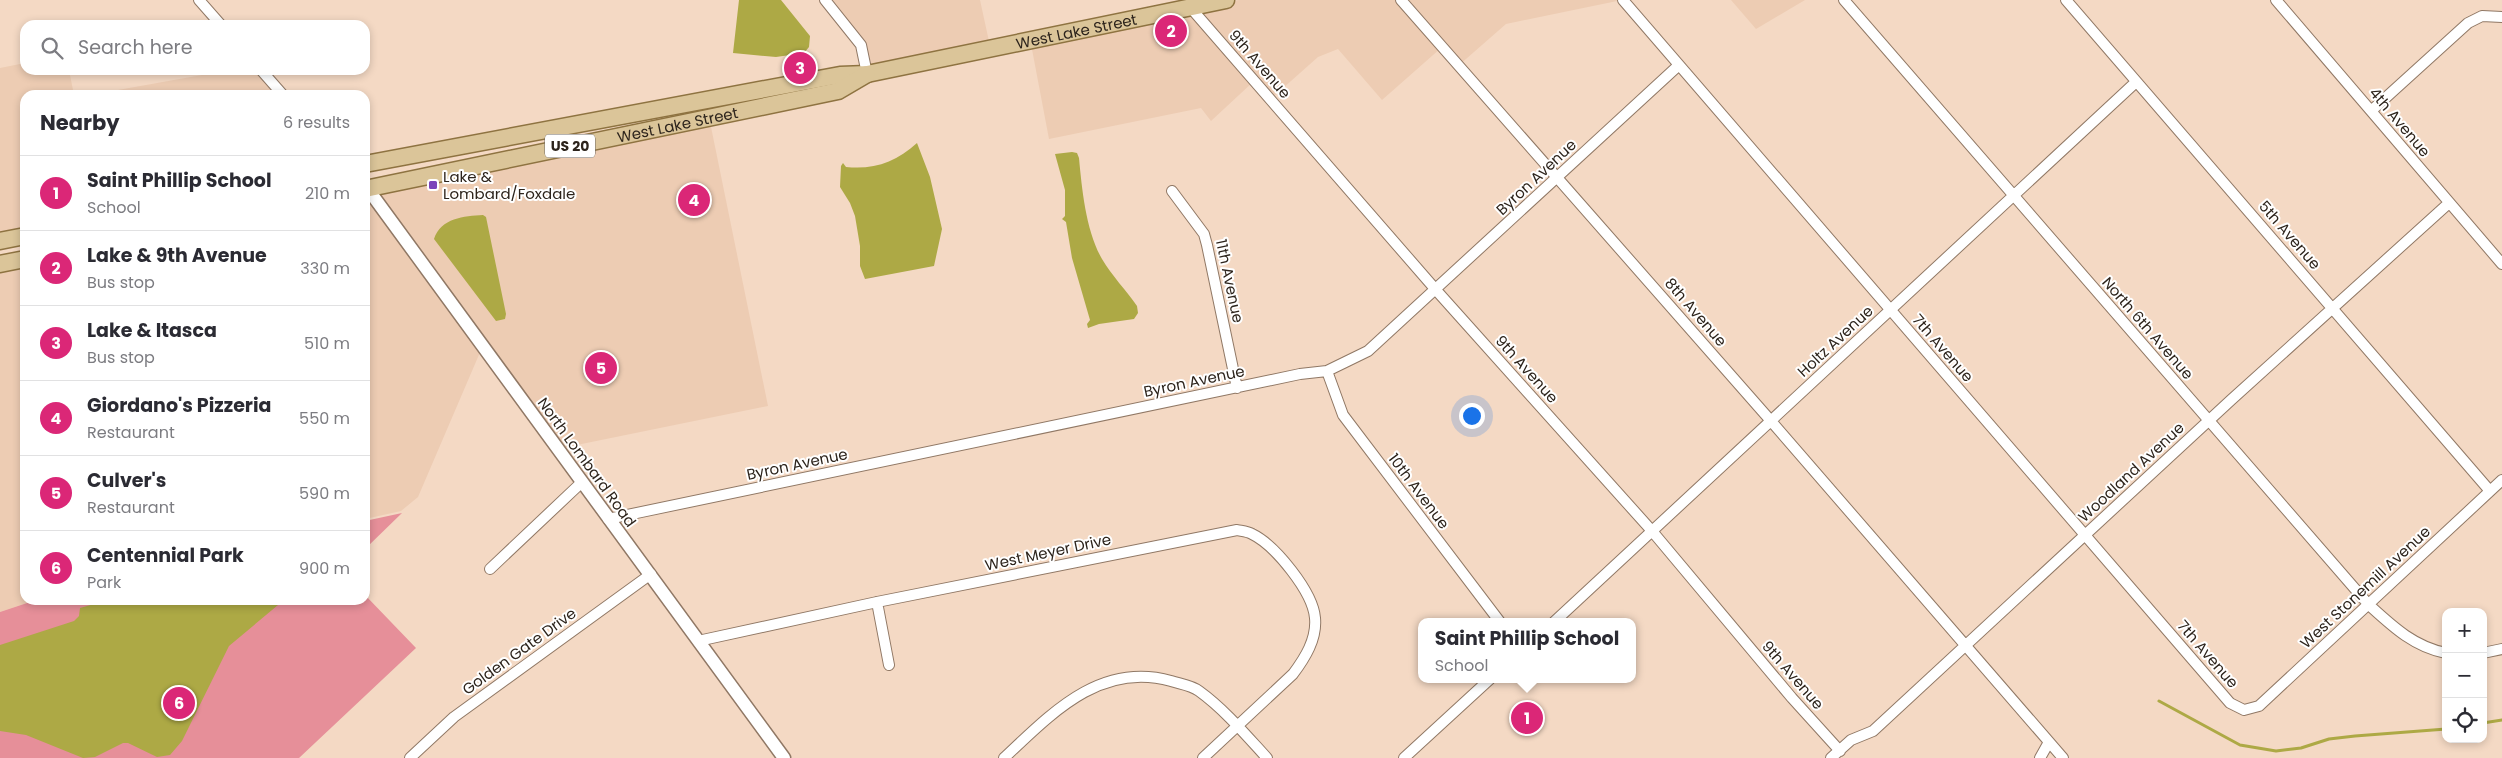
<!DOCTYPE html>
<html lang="en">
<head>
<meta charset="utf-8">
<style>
  body { margin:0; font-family:Poppins,sans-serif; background:#f7f7f7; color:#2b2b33 }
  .controls { position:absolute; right:15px; bottom:15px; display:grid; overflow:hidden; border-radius:10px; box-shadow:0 2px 8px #0003 }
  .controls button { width:45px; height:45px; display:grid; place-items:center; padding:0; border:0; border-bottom:1px solid #e1e1e2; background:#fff; color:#2b2b33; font:25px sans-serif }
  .you { position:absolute; left:1471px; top:415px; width:18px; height:18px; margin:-12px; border:4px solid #fff; border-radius:50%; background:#1a73e8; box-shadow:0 0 0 8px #1a73e833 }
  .badge { display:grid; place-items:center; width:32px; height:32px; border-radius:50%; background:#db2777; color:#fff; font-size:16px; font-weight:700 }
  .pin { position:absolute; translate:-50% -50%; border:2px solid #fff; box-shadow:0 1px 5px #0006 }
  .popup { position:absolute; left:1418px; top:618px; width:218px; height:65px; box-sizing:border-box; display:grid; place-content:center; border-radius:10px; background:#fff; filter:drop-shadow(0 1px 4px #0005); font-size:16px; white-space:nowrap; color:#7c7c81 }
  .popup b { font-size:19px; color:#2b2b33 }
  .popup::after { content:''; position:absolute; left:50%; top:100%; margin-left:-10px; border:10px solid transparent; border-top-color:#fff }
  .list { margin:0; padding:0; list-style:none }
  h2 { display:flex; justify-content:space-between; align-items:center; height:65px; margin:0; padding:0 20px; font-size:21px }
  h2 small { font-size:16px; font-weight:400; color:#7c7c81 }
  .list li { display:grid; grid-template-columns:32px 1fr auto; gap:15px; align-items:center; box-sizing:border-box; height:75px; padding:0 20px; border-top:1px solid #e1e1e2 }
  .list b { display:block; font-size:19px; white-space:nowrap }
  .list p { margin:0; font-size:16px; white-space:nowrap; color:#7c7c81 }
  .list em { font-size:16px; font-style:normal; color:#7c7c81 }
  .icon { flex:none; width:28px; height:28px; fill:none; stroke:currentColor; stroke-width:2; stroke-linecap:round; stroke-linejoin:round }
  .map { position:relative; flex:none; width:2502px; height:758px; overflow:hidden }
  .search { position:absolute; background:#fff; box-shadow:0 2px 8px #0003; left:20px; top:20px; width:350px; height:55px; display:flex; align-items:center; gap:12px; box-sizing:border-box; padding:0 18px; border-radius:15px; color:#7c7c81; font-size:19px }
  .panel { position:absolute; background:#fff; box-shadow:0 2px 8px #0003; left:20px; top:90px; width:350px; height:515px; border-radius:15px }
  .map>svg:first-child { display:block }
  .built { fill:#edccb3 }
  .green { fill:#e68f99 }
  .water { fill:#ada945 }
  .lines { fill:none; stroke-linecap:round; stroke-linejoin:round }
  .stream { stroke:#ada945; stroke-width:3 }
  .minor-casing { stroke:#907865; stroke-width:12 }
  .tertiary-casing { stroke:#907865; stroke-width:15 }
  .primary-casing { stroke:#8e7341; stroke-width:19 }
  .minor { stroke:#fff; stroke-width:10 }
  .tertiary { stroke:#fff; stroke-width:12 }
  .primary { stroke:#dbc599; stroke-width:16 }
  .poi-dot { fill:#7b43ba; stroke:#fff; stroke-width:2 }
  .labels { text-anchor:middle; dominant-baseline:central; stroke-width:4; stroke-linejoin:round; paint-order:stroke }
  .shield { fill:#fff; stroke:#6c6660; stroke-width:1 }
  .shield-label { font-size:14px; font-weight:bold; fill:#2d241c }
  .street-label { font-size:15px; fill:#2d241c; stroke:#fff }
  .poi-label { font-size:15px; fill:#2d241c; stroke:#fff; text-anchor:start }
</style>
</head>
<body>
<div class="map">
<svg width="2502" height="758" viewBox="0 0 2502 758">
  <rect width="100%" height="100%" fill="#f4d9c4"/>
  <!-- built -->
  <path class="built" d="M 827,0 L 980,0 L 990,46 L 869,72 L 863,44 Z
    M 1239,0 L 1622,0 L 1506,24 L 1458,66 L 1441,48 L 1382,100 L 1338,49 L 1318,57 L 1273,97 L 1195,9 Z
    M 1731,0 L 1805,0 L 1756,29 Z
    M 1189,10 L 1253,82 L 1211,121 L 1201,108 L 1049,139 L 1031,44 Z
    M 25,63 L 25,70 L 69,70 L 74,95 L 25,95 L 25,231 L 0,236 L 0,68 Z
    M 230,70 L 255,70 L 278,95 L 90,95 Z
    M 710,122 L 768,406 L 562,448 L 484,343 L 418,497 L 401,511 L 365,519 L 365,191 Z
    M 25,263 L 25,600 L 36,600 L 0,612 L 0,268 Z"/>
  <!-- green -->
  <path class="green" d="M 402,513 L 365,549 L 365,521 Z
    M 365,595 L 416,648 L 299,758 L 0,758 L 0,612 L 36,600 L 365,600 Z"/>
  <!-- water -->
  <path class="water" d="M 739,0 L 781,0 L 810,36 L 809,47 L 804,53 L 776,57 L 733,53 Z
    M 917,143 L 930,177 L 942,229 L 934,266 L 865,279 L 860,266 L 860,246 L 855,216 L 850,203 L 840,187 L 841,166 L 843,163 L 846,167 C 874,170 896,162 917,143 Z
    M 1072,152 L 1077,153 L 1079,158 C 1082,190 1086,231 1102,259 C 1112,276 1126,290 1137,306 L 1138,313 L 1134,319 L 1099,324 L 1088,328 L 1087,324 L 1090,320 L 1072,258 L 1066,222 L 1062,219 L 1065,216 L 1065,190 L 1055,154 Z
    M 483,215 L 486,217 L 506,314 L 505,319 L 496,321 L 434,239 C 441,218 464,216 483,215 Z
    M 108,600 L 284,600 L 229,646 L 182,741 L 170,755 L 157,757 L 128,743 L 123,743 L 95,757 L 83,758 L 26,735 L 0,731 L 0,645 L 74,621 L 79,616 L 80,608 Z"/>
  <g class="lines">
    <!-- stream -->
    <path class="stream" d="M 2159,701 L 2240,745 L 2276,751 L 2301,748 L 2329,739 L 2355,736 L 2446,729
      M 2483,723 L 2502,720"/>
    <!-- minor casing -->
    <g class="minor-casing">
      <path id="minor" d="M 199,0 L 221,25
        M 825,0 L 861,45 L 867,74
        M 1401,0 L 1771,421 L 2063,758
        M 1623,0 L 2230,703 L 2244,710 L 2259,706 L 2502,480
        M 1844,0 L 2369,605 C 2392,626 2414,647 2446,653
        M 2066,0 L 2490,491
        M 2276,0 L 2502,264
        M 1190,7 L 1436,290 L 1652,531 L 1792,698 L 1840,751
        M 261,70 L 283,95
        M 2371,111 L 2468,23 L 2482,16 L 2502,17
        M 1172,191 L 1204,234 L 1207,245 L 1237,388
        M 1327,371 L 1343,415 L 1500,622
        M 608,519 L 1300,374 L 1327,371 L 1368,351 L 1679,65
        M 490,569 L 581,483
        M 877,602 L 889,665
        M 1554,622 L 2136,82
        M 698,641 L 877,602 L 1237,530 C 1241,531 1247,531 1252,534 C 1275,545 1313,592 1315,618 C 1317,639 1305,658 1293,674 L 1203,758
        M 2483,653 L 2502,649
        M 410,758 L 454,717 L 651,574
        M 1004,758 C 1051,714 1100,661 1171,681 C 1180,684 1191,685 1199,691 C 1224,709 1246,735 1267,758
        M 1404,758 L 1490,679
        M 1831,758 L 1851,740 L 1873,731 L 2231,400 L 2449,203
        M 2040,758 L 2049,742"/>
    </g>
    <!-- tertiary casing -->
    <g class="tertiary-casing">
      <path id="tertiary" d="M 365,185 L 784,758"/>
    </g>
    <!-- primary casing -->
    <g class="primary-casing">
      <g id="primary">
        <path id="s1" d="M 365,164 L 840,75 L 867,74 L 1226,0"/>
        <path id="s2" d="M 365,189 L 838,91 L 867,74"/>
        <path d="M 0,241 L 25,236"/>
        <path d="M 0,264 L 25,259"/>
      </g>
    </g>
    <!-- minor -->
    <use href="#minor" class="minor"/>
    <!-- tertiary -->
    <use href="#tertiary" class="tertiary"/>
    <!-- primary -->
    <use href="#primary" class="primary"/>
  </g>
  <!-- markers -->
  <rect class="poi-dot" x="428" y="180" width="10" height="10" rx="2.5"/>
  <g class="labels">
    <!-- shield labels -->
    <rect class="shield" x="545" y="134.5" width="50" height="23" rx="4"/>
    <g class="shield-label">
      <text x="570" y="146">US 20</text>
    </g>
    <!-- street labels -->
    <g class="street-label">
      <text stroke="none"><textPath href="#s1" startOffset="724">West Lake Street</textPath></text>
      <text transform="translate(1260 64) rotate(49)">9th Avenue</text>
      <text transform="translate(2400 122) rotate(50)">4th Avenue</text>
      <text stroke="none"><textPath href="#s2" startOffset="319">West Lake Street</textPath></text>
      <text transform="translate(1536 177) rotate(-43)">Byron Avenue</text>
      <text transform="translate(2290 235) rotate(49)">5th Avenue</text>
      <text transform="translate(1230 281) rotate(78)">11th Avenue</text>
      <text transform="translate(1696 312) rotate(49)">8th Avenue</text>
      <text transform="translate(2148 328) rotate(49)">North 6th Avenue</text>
      <text transform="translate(1835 341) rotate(-43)">Holtz Avenue</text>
      <text transform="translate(1943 348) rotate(49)">7th Avenue</text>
      <text transform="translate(1527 369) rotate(48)">9th Avenue</text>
      <text transform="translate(1194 381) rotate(-12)">Byron Avenue</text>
      <text transform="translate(587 462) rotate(54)">North Lombard Road</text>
      <text transform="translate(797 464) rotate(-12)">Byron Avenue</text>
      <text transform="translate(2131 472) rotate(-43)">Woodland Avenue</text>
      <text transform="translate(1419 491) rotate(53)">10th Avenue</text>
      <text transform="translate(1048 552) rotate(-12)">West Meyer Drive</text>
      <text transform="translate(2365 587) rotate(-43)">West Stonemill Avenue</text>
      <text transform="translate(519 651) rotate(-36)">Golden Gate Drive</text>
      <text transform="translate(2208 654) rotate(49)">7th Avenue</text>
      <text transform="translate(1793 675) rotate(49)">9th Avenue</text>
    </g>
    <!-- poi labels -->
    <g class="poi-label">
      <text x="443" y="176">Lake &amp;<tspan x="443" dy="17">Lombard/Foxdale</tspan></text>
    </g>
  </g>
</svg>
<div class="controls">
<button>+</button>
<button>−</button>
<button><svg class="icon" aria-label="locate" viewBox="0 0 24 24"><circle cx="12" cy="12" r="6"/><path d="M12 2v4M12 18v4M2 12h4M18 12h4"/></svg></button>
</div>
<div class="you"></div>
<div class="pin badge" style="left:1527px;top:718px">1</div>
<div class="popup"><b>Saint Phillip School</b>School</div>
<div class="pin badge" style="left:1171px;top:31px">2</div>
<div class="pin badge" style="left:800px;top:68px">3</div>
<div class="pin badge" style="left:694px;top:200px">4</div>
<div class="pin badge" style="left:601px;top:368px">5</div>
<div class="pin badge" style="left:179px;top:703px">6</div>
<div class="search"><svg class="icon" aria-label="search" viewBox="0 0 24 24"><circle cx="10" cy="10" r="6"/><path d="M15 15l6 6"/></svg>Search here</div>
<section class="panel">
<h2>Nearby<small>6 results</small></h2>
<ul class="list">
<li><span class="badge">1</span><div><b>Saint Phillip School</b><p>School</p></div><em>210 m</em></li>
<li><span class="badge">2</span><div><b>Lake &amp; 9th Avenue</b><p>Bus stop</p></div><em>330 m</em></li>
<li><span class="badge">3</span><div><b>Lake &amp; Itasca</b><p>Bus stop</p></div><em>510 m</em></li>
<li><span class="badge">4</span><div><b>Giordano's Pizzeria</b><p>Restaurant</p></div><em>550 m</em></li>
<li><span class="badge">5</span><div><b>Culver's</b><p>Restaurant</p></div><em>590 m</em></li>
<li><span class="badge">6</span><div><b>Centennial Park</b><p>Park</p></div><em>900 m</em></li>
</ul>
</section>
</div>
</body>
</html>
